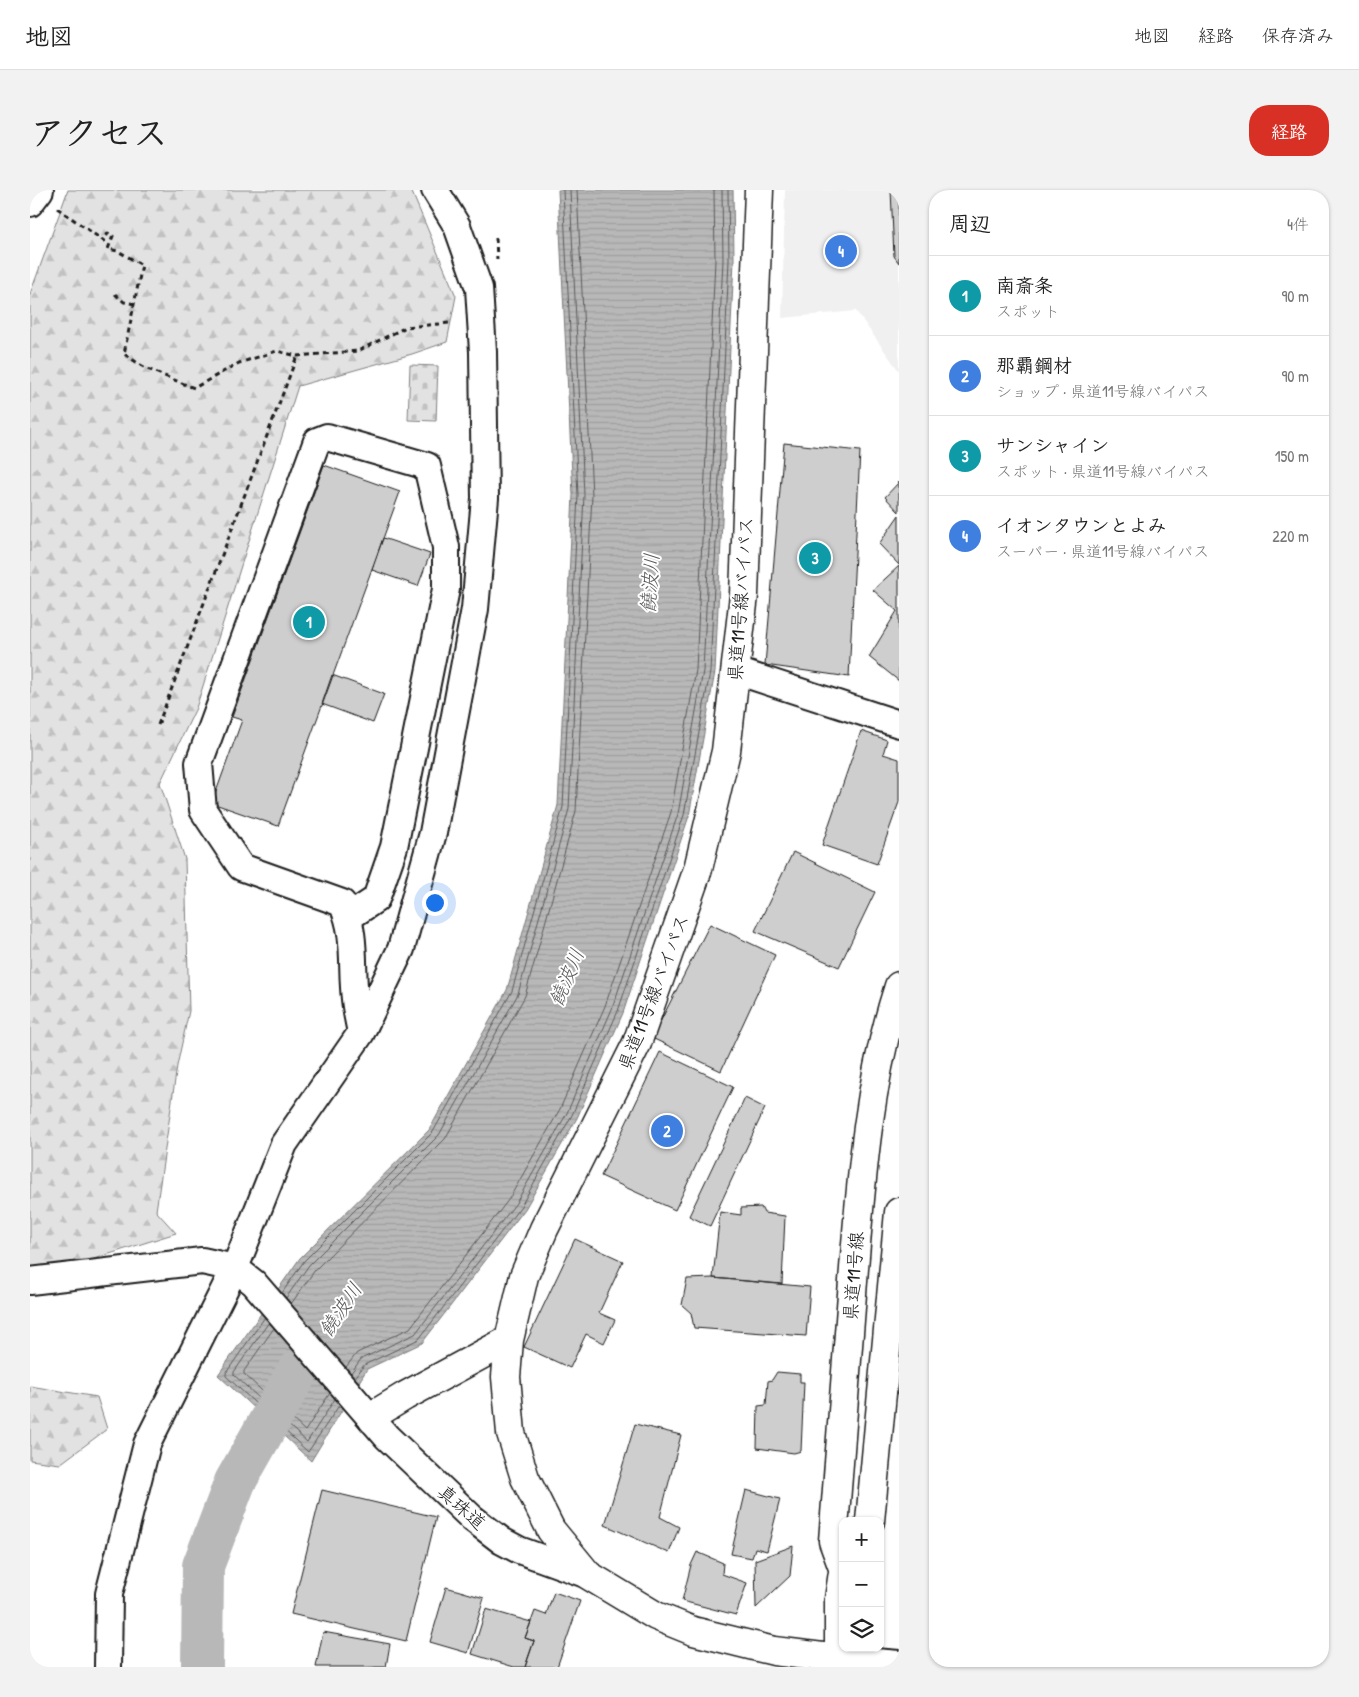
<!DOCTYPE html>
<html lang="ja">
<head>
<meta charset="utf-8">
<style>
  body { margin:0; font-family:"Patrick Hand","Klee One",sans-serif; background:#f2f2f2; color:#222 }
  .controls { position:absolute; right:15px; bottom:15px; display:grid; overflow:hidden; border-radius:10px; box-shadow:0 1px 4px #0004 }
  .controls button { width:45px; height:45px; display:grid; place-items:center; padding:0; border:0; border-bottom:1px solid #e0e0e0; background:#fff; color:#222; font:25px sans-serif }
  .you { position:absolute; left:404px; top:712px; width:18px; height:18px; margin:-12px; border:4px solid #fff; border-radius:50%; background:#1a73e8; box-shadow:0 0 0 8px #1a73e833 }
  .badge { display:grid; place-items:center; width:32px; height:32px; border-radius:50%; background:#d93025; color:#fff; font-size:16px; font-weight:700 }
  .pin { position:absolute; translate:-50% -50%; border:2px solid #fff; box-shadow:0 1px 5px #0006 }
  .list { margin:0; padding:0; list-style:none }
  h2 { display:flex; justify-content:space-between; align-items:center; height:65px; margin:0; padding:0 20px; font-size:21px }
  h2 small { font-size:16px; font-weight:400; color:#767676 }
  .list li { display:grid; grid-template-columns:32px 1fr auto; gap:15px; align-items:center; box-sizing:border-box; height:80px; padding:0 20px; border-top:1px solid #e0e0e0 }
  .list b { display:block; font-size:19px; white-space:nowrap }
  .list p { margin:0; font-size:16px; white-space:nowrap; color:#767676 }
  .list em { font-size:16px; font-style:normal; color:#767676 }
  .icon { flex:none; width:28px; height:28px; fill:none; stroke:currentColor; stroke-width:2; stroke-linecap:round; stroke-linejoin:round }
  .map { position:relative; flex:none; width:869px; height:1477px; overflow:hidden; border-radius:20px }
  header { display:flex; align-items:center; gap:30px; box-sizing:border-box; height:70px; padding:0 25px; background:#fff; border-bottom:1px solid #e0e0e0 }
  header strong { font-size:24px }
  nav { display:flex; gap:28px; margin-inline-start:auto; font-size:18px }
  .intro { display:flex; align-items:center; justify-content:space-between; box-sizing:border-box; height:120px; padding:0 30px }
  h1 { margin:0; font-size:35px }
  .button { padding:12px 22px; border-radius:20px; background:#d93025; color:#fff; font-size:18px; font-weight:700 }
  main { display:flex; gap:30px; padding:0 30px }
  aside { flex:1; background:#fff; border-radius:20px; box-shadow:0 1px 4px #0004 }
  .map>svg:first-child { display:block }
  .built { fill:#f0f0f0 }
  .forest { fill:url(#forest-firs); stroke:#7f7f7f }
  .cemetery { fill:url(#cemetery-stones); stroke:#7f7f7f }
  .water { fill:url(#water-rules); stroke:#7a7a7a }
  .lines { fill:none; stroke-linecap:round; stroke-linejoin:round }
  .shore { stroke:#5a5a5a; stroke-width:1 }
  .river { stroke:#b8b8b8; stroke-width:42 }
  .building { fill:#cecece; stroke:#1c1c1c }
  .minor-casing { stroke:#1c1c1c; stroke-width:30 }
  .major-casing { stroke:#1c1c1c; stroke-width:31 }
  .path { stroke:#1c1c1c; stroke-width:3; stroke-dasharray:5 4; stroke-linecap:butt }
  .minor { stroke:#fff; stroke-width:26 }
  .major { stroke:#fff; stroke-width:28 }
  .labels { text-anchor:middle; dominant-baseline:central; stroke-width:4; stroke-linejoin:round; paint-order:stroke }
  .street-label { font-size:19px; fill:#1c1c1c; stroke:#fff }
  .water-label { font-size:20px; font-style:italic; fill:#5a5a5a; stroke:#fff }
</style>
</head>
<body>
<header>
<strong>地図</strong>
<nav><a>地図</a><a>経路</a><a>保存済み</a></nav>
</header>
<div class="intro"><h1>アクセス</h1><a class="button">経路</a></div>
<main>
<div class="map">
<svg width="869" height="1477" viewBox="0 0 869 1477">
  <defs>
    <pattern id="forest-firs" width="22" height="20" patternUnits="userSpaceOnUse" patternTransform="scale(1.25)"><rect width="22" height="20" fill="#e2e2e2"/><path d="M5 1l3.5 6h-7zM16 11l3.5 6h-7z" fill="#c1c1c1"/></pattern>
    <pattern id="cemetery-stones" width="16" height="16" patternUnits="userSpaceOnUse" patternTransform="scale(1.25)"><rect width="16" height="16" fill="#e2e2e2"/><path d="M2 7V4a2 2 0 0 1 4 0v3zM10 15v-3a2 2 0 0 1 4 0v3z" fill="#c1c1c1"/></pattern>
    <pattern id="water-rules" width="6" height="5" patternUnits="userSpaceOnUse" patternTransform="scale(1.25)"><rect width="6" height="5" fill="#b8b8b8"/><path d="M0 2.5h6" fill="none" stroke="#9e9e9e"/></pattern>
  </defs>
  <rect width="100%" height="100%" fill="#fff"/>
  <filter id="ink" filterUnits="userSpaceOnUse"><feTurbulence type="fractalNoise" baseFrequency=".02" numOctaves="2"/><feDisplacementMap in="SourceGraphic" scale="10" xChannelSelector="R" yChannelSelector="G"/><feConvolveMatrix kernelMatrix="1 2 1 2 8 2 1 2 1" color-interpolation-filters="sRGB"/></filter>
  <g filter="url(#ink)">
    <!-- built -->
    <path class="built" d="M 755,0 L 869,0 L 869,181 L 826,121 L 752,128 Z"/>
    <!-- forest -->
    <path class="forest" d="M 38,0 L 381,0 L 426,106 L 417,152 L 382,164 L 268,196 L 166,518 L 130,593 L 155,669 L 159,821 L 147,876 L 126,1021 L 146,1043 L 54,1072 L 0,1083 L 0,104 Z
      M 0,1196 L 67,1207 L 77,1239 L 30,1274 L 0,1270 Z"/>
    <!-- cemetery -->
    <path class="cemetery" d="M 380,175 L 408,176 L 406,231 L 378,230 Z"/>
    <!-- water -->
    <path class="water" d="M 528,0 L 703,0 L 704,70 L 685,482 L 659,626 L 593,823 L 547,928 L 495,1019 L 392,1153 L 337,1179 L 281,1271 L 188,1185 L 270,1068 L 399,940 L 477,800 L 528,615 L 543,305 Z"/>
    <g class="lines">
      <!-- shore -->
      <path class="shore" d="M 252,1103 L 274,1071 L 403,942 L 482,801 L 533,617 L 548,305 L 533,0
        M 256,1108 L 279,1075 L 409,945 L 488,804 L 539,619 L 554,305 L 540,0
        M 261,1114 L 285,1080 L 415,949 L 495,806 L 546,621 L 562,305 L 547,0
        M 235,1127 L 196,1183 L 196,1186 L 278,1262 L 310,1214
        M 239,1132 L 204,1182 L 204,1185 L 277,1252 L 305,1209
        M 244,1138 L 214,1181 L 214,1184 L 275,1241 L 300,1203
        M 316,1177 L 327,1163 L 380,1138 L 479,1009 L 530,919 L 575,816 L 641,622 L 666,480 L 685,70 L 684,0
        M 321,1183 L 331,1169 L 385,1144 L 486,1013 L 537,923 L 582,819 L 648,624 L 673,481 L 693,70 L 692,0
        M 325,1188 L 334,1175 L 389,1149 L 491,1016 L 542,925 L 588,821 L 654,625 L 680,482 L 699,70 L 698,0"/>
      <!-- river -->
      <path class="river" d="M 172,1477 L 173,1376 L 205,1292 L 267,1182"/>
    </g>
    <!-- building -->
    <path class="building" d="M 861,0 L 869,0 L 869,73 L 864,66 Z
      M 754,253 L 830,261 L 819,487 L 735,475 Z
      M 294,275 L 370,302 L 248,636 L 182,613 L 212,530 L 202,527 Z
      M 869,292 L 869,322 L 855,307 Z
      M 869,325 L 869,375 L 849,354 Z
      M 353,348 L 400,364 L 388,396 L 342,380 Z
      M 869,376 L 869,491 L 839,467 L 867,421 L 843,400 Z
      M 302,485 L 354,504 L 343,533 L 292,514 Z
      M 831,541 L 857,550 L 853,564 L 869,569 L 869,612 L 847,674 L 792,655 Z
      M 763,662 L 845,702 L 809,777 L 725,741 Z
      M 680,734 L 745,765 L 691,881 L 622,848 Z
      M 630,862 L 703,897 L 645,1020 L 571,986 Z
      M 715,908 L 735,918 L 680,1036 L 659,1026 Z
      M 731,1017 L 734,1023 L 755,1026 L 752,1094 L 683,1088 L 690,1022 L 711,1025 L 711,1018 Z
      M 545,1049 L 593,1071 L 569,1123 L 585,1130 L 574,1153 L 556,1144 L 540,1178 L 494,1157 Z
      M 683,1088 L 780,1097 L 776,1146 L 664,1138 L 661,1123 L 652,1115 L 657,1089 Z
      M 747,1182 L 770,1184 L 770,1192 L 774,1192 L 771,1261 L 764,1263 L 727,1258 L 728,1216 L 736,1215 L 738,1191 L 742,1190 Z
      M 605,1234 L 651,1245 L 630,1327 L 649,1337 L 639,1363 L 575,1335 Z
      M 292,1300 L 406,1327 L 376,1451 L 261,1424 Z
      M 716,1300 L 750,1309 L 737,1361 L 725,1358 L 722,1368 L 701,1364 Z
      M 763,1356 L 760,1386 L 726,1418 L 725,1370 Z
      M 667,1362 L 693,1373 L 692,1384 L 717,1393 L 706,1425 L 652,1411 L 661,1375 Z
      M 416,1397 L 454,1408 L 438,1463 L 400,1452 Z
      M 524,1402 L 550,1411 L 527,1477 L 495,1477 L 504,1451 L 495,1448 L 505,1421 L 516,1425 Z
      M 456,1419 L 501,1432 L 495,1448 L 504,1451 L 495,1477 L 484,1477 L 442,1464 Z
      M 293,1442 L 360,1454 L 356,1477 L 286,1477 Z"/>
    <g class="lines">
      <!-- minor casing -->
      <g class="minor-casing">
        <path id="minor" d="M 0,13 L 10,0
          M 706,481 L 869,534
          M 319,727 L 346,709 L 364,657 L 416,399 L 416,357 L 397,276 L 297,247 L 287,251 L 169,573 L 173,620 L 211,677 L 312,713 C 327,744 321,775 325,809 C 326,820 329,832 331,843
          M 0,1091 L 172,1071 L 205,1078 L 224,1093 L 357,1247 L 442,1328 L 472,1351 L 489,1360 L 558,1385
          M 809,1469 L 869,1474
          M 78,1477 L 79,1404 L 117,1254 L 205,1078 L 254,954 L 331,843 L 371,759 L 403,643 L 445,419 L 455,308 L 453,162 L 449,98 L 427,36 L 405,0"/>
      </g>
      <!-- major casing -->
      <g class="major-casing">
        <path id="major" d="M 729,0 L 714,405 L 696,561 L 668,679 L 607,853 L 514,1039 L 494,1086 L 479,1150 L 476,1187 L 481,1243 L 495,1288 L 521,1340 L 558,1385 L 626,1426 L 663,1441 L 744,1461 L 809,1469
          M 343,1230 L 352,1220 L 375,1206 L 479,1150
          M 840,1331 L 869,1022
          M 813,1378 L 803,1351 C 810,1264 816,1177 823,1091 C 831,991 838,891 869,796
          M 809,1477 L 809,1409 L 813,1382"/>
      </g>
      <!-- path -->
      <path class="path" d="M 27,18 L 74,51 L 78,43 L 83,46 L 78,59 L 88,61 L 112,75 L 94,164 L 115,178 L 164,198 L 209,173 L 247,161 L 267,166 L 328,161 L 376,137 L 420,133
        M 466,48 L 467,70
        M 85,104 L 94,112 L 105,114
        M 128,535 L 267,166"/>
      <!-- minor -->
      <use href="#minor" class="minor"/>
      <!-- major -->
      <use href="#major" class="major"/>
    </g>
  </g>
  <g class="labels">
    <!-- street labels -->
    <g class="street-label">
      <text transform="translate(710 409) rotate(-86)">県道11号線バイパス</text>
      <text transform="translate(623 802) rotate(-69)">県道11号線バイパス</text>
      <text transform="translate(823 1086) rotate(-86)">県道11号線</text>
      <text transform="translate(432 1317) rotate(41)">真珠道</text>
    </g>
    <!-- water labels -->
    <g class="water-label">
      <text transform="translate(619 393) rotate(-86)">饒波川</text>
      <text transform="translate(536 787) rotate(-67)">饒波川</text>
      <text transform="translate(310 1119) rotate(-56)">饒波川</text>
    </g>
  </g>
</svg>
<div class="controls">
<button>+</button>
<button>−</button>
<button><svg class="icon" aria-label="layers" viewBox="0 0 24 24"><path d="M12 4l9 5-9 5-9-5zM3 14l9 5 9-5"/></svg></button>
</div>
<div class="you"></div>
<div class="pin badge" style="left:279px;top:432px;background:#0f9aa8">1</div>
<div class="pin badge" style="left:637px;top:941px;background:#3f7fe0">2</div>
<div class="pin badge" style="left:785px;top:368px;background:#0f9aa8">3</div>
<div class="pin badge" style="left:811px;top:61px;background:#3f7fe0">4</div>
</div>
<aside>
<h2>周辺<small>4件</small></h2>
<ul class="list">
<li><span class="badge" style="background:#0f9aa8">1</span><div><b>南斎条</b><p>スポット</p></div><em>90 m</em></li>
<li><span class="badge" style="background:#3f7fe0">2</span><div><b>那覇鋼材</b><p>ショップ · 県道11号線バイパス</p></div><em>90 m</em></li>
<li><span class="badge" style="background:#0f9aa8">3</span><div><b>サンシャイン</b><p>スポット · 県道11号線バイパス</p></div><em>150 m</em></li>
<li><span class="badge" style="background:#3f7fe0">4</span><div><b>イオンタウンとよみ</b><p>スーパー · 県道11号線バイパス</p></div><em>220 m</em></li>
</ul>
</aside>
</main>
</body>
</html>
